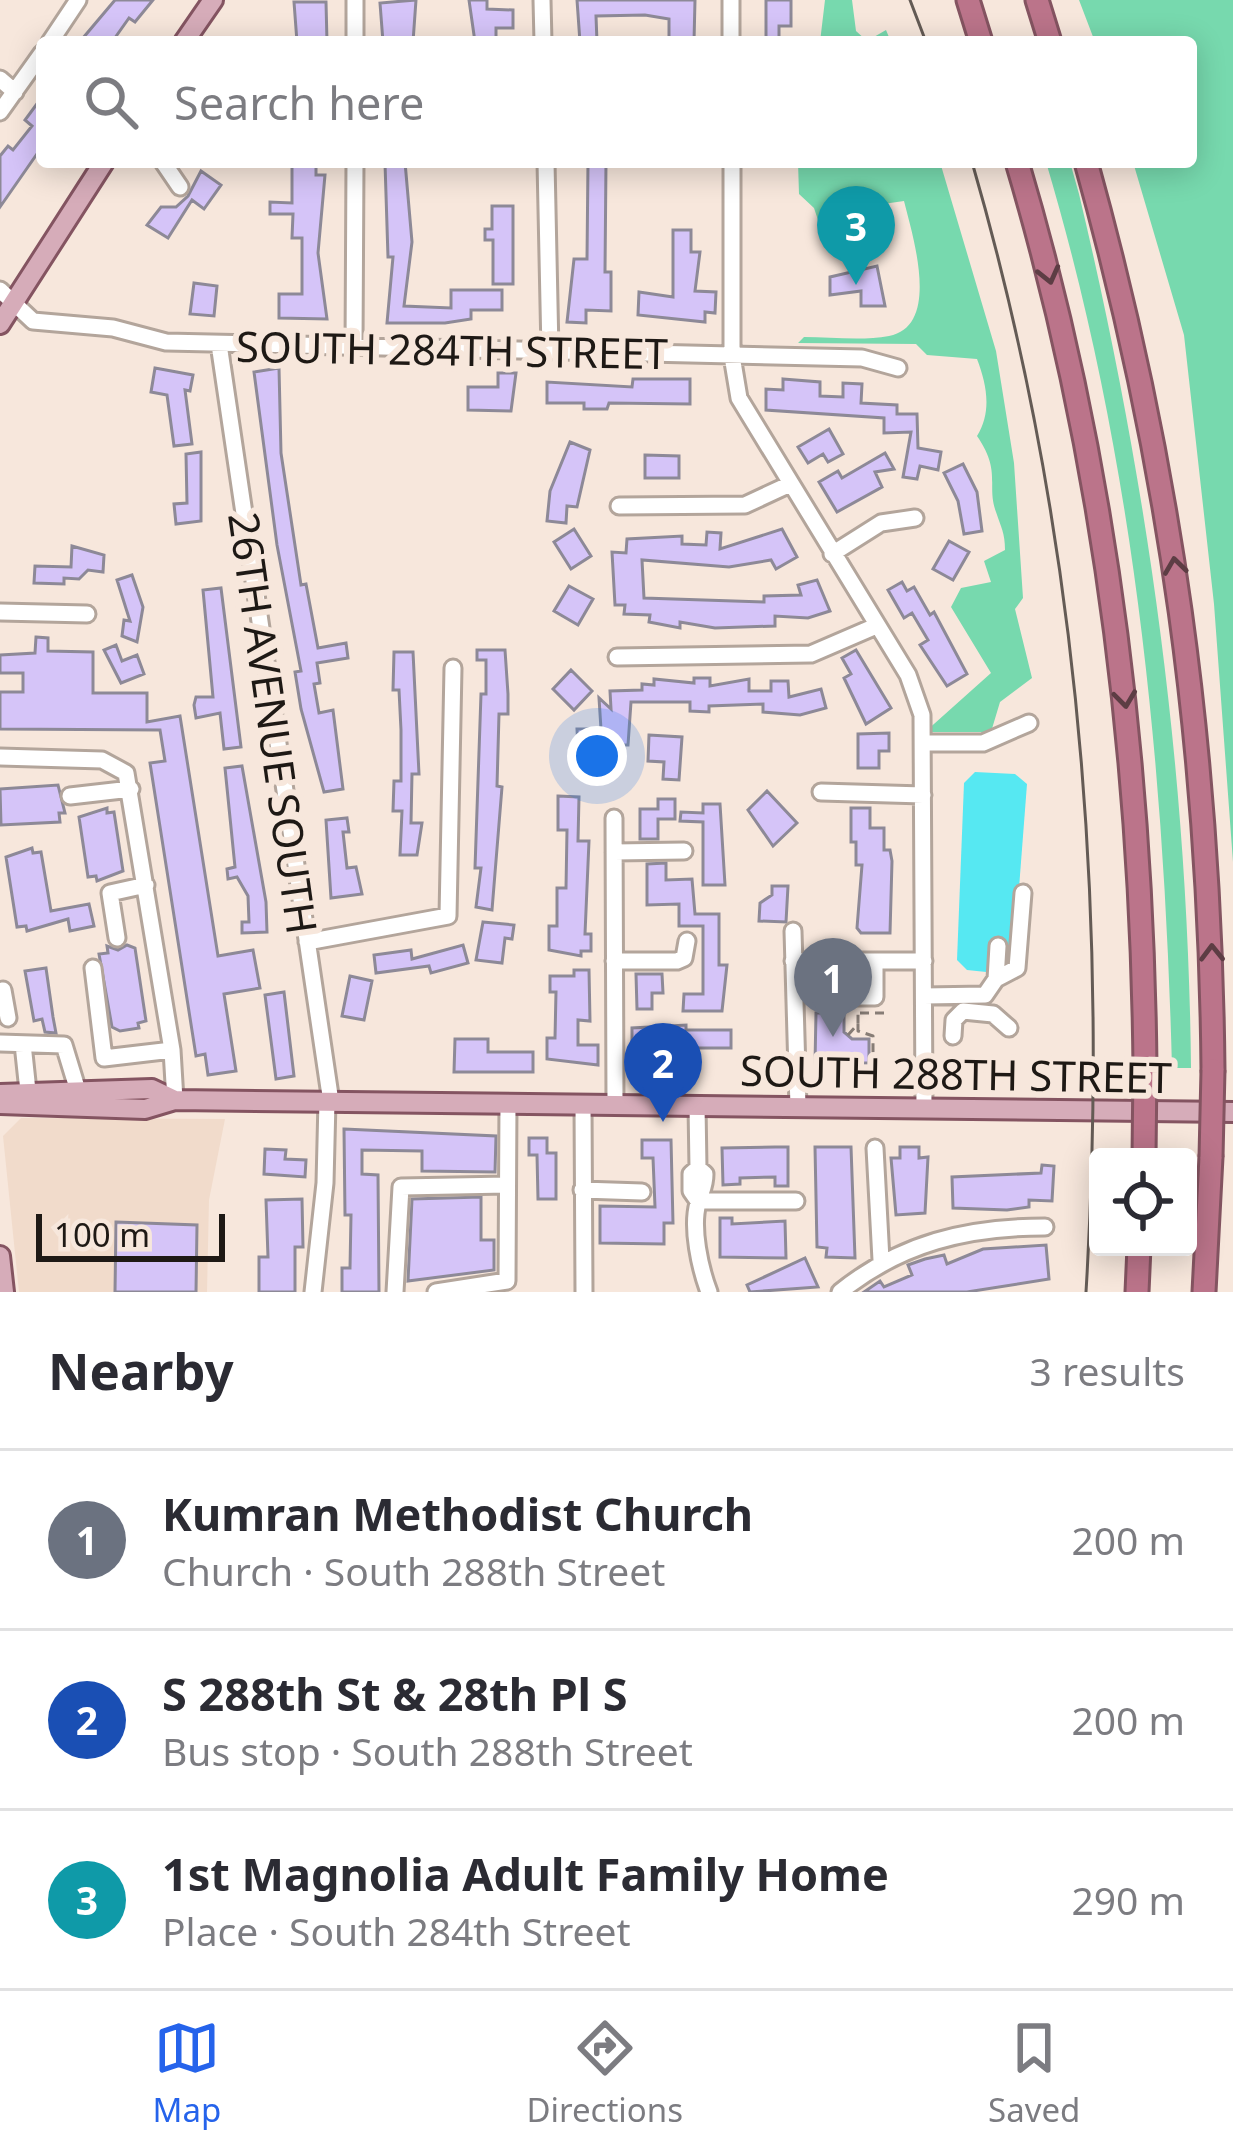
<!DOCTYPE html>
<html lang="en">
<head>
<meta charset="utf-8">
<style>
  body { margin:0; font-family:"Noto Sans",sans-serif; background:#f7f7f7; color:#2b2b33 }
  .controls { position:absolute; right:36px; bottom:36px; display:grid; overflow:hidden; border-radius:12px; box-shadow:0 6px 30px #0003 }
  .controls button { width:108px; height:108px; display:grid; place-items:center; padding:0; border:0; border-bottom:3px solid #e1e1e2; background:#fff; color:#2b2b33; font:60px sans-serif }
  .scale { position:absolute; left:36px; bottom:30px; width:189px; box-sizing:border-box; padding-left:12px; border:6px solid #1e1915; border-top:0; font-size:33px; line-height:42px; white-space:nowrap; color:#1e1915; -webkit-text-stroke:9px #f7e7dc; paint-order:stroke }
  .you { position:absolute; left:597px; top:756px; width:42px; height:42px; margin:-30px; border:9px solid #fff; border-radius:50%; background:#1a73e8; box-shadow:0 0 0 18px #1a73e833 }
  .badge { display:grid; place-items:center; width:78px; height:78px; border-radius:50%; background:#2563eb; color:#fff; font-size:39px; font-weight:700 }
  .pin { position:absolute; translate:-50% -99px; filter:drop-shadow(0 3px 6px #0008) }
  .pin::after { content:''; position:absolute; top:63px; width:42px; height:36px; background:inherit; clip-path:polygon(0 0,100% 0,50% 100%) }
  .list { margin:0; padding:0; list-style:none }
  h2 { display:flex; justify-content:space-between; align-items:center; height:156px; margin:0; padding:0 48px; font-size:51px }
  h2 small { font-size:39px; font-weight:400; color:#7c7c81 }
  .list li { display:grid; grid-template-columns:78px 1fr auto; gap:36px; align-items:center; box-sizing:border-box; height:180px; padding:0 48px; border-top:3px solid #e1e1e2 }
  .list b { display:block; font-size:45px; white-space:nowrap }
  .list p { margin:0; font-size:39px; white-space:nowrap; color:#7c7c81 }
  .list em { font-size:39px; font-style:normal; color:#7c7c81 }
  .icon { flex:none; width:66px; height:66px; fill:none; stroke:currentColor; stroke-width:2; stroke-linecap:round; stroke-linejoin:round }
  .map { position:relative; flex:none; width:1233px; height:1292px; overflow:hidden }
  .search { position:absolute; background:#fff; box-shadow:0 6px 30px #0003; left:36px; right:36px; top:36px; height:132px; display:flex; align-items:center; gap:30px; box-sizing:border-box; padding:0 42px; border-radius:12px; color:#7c7c81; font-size:45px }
  .sheet { height:696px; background:#fff }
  nav { display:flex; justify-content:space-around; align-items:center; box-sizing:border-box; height:168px; border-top:3px solid #e1e1e2; background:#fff; font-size:33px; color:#7c7c81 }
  nav a { display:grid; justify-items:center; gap:6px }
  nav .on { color:#2563eb }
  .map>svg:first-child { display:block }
  .built { fill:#f1dbcb }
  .green { fill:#77d9ae }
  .water { fill:#56e8f2 }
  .building { fill:#d5c4f8; stroke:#8d8997; stroke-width:3 }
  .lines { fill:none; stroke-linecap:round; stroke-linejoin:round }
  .minor-casing { stroke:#b3a59b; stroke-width:21 }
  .major-casing { stroke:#845461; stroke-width:24 }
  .highway-casing { stroke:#845461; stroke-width:27 }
  .path { stroke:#877d76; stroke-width:3; stroke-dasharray:9 6; stroke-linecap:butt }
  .minor { stroke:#fff; stroke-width:15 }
  .major { stroke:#d6acb9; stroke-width:18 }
  .highway { stroke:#bb748a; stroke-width:21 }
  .tram { stroke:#645b55; stroke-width:3 }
  .highway-bridge-casing { stroke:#845461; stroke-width:27; stroke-linecap:butt }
  .highway-bridge { stroke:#bb748a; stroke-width:21 }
  .oneway { stroke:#5d3d44 }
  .labels { text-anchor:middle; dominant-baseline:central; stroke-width:12; stroke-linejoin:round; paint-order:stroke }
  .street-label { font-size:42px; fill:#1e1915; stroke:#f7e7dc }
</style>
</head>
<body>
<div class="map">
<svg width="1233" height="1292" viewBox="0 0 1233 1292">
  <rect width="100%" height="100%" fill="#f7e7dc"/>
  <!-- built -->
  <path class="built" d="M 21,1118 L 225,1119 L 209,1200 L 207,1292 L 19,1292 L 3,1136 Z"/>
  <!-- green -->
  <path class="green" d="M 825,0 L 852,0 L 856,31 L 867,41 L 886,30 L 891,42 L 820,42 Z
    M 1079,0 L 1233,0 L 1233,862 L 1214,604 L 1184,335 L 1133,162 L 1191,162 L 1191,42 L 1095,42 Z
    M 798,162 L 940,162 L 996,351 L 1014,463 L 1023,598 L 1015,609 L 1032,678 L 1000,702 L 991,732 L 925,732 L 991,673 L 951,607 L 961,588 L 991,582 L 984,561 L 1005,550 C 1005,533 1001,527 996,512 C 986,485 1002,472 977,436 C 992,412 987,385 977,359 L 927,355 L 916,344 L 798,343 L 804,337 C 831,337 862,341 889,336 C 942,326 912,234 904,201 L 841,210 L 825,241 L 814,208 L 799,194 Z
    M 1046,162 L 1070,162 L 1079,194 C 1148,483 1188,771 1191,1068 L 1172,1068 C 1164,762 1134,457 1046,162 Z"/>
  <!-- water -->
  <path class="water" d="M 975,772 L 1015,774 L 1027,784 L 1013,966 L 996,973 L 967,970 L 957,960 L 964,783 Z"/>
  <!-- building -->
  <path class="building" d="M 115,0 L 153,0 L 135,22 L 129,18 L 112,42 L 83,38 Z
    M 416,0 L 413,42 L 383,42 L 380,3 Z
    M 469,0 L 487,0 L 487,9 L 513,10 L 513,28 L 496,28 L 496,42 L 475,42 Z
    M 577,0 L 695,0 L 694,42 L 669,42 L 669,19 L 645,15 L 596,16 L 597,42 L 580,42 Z
    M 766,0 L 791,0 L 791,26 L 779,26 L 779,42 L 766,42 Z
    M 294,2 L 326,2 L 327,42 L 297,42 Z
    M 42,97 L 39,151 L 0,207 L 0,156 L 8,146 L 13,150 L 32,126 L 25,120 Z
    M 405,162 L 412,242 L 404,306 L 451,308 L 451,290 L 502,290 L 502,310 L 471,310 L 471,319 L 445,323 L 387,323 L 393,257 L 388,257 L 385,163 Z
    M 588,162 L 606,162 L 605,272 L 611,272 L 611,311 L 586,310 L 586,323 L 567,322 L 574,259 L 587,259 Z
    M 292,166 L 316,166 L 316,175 L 325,175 L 318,253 L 327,319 L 279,318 L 279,294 L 302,294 L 302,238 L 292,238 L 293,214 L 270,214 L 270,202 L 292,203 Z
    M 201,171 L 221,185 L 204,209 L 192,200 L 168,238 L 147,225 L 161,207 L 176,207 L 188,196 Z
    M 492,206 L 513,206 L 513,284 L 493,284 L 493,240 L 485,240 L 485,229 L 492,229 Z
    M 673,230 L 691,230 L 691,252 L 700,252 L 695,291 L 716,292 L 715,313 L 705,312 L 705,322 L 638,315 L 639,292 L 673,297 Z
    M 877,266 L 885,306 L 861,306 L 861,291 L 830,295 L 830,277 Z
    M 194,283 L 217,286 L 214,316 L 190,314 Z
    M 155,368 L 193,375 L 190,391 L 185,390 L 192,444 L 174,446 L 167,395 L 151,392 Z
    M 279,368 L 281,453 L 301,585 L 306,584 L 318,648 L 346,643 L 348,658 L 317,663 L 320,683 L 314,684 L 319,713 L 333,710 L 343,789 L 324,792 L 301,709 L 295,672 L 301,671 L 277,545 L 254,372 Z
    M 498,373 L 516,373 L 511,411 L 468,410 L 468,387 L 498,387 Z
    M 633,379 L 690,379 L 690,404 L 609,403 L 607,409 L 584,409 L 584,403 L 547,403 L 547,382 L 632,387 Z
    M 783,379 L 820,382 L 820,396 L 843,397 L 843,383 L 862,384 L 861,403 L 897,405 L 897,414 L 917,414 L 918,448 L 941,452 L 938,470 L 920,466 L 917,479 L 903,477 L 911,432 L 884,433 L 884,418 L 766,410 L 766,389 L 783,390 Z
    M 829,429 L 843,454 L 828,462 L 823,454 L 808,463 L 798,447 Z
    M 570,442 L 590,450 L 577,507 L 567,506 L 566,523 L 547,521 L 550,491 Z
    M 201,452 L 201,521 L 176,524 L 174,504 L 187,503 L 186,454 Z
    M 885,453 L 894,469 L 875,472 L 882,487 L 837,512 L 819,482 L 838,471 L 842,478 Z
    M 645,455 L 679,456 L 679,478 L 645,478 Z
    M 963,464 L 977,492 L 982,531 L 964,534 L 958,501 L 944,473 Z
    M 574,529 L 591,556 L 571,569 L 554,542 Z
    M 782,529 L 797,557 L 776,569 L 771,560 L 729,567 L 642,560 L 644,598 L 764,602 L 764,596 L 801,595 L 798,585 L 817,580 L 830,611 L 808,618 L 775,616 L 775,626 L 715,628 L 680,622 L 680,628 L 649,622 L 650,615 L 624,614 L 625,605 L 615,605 L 612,552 L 626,553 L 627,539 L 682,536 L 682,544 L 706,545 L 707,532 L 721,533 L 720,549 Z
    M 949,541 L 969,552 L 953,580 L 933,569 Z
    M 72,546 L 104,555 L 103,572 L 88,570 L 79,579 L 64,578 L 64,584 L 34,583 L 35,566 L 71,567 Z
    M 132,575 L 143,607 L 137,642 L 122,636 L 124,620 L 130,621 L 117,580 Z
    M 902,582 L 907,591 L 914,587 L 930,615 L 934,612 L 967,674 L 947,686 L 920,645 L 928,640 L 912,613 L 904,618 L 888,590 Z
    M 569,586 L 593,599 L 578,625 L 554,611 Z
    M 221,588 L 241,747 L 224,749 L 220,713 L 196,718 L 194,705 L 196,697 L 213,697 L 203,590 Z
    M 36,637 L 48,638 L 48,651 L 93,652 L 93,693 L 147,693 L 147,722 L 180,716 L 218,956 L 253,950 L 260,988 L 224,994 L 236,1071 L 208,1075 L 205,1054 L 196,1056 L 150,763 L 165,761 L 160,730 L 0,729 L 0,692 L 23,692 L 23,673 L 0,673 L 0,655 L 35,653 Z
    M 116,645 L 122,661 L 137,655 L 144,674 L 121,683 L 104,650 Z
    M 477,650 L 505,650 L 508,694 L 508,714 L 499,714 L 497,786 L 502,787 L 492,910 L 476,907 L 481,868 L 475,868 L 481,694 L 486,694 L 486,660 L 477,660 Z
    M 856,650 L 891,708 L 866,724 L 844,678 L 851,674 L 842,658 Z
    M 394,652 L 413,652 L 419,774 L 412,774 L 411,823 L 422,823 L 417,855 L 400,855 L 402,811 L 393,811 L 394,781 L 401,781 L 401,730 L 399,690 L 393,690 Z
    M 571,670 L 592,691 L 574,710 L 553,689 Z
    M 694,678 L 710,678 L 710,686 L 749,679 L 749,691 L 771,691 L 771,681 L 788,681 L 789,697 L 821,689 L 826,708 L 800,715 L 763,712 L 763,704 L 709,706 L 709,712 L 690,711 L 690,702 L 631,702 L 628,745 L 615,745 L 614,771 L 599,770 L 599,782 L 587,782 L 588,770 L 579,770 L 577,729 L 601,729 L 599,698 L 611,709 L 610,691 L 642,690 L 642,684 L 654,685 L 654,679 L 694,683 Z
    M 889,733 L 889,751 L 879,751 L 879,768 L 858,768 L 858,734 Z
    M 649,735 L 682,737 L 679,780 L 663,779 L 664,762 L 648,761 Z
    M 242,766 L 266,902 L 267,932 L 242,933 L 242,922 L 249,922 L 248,896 L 237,877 L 228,879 L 227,869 L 235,867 L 225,768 Z
    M 58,785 L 65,813 L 59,813 L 60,822 L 1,825 L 0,789 Z
    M 767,791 L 797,823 L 773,846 L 748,810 Z
    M 558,796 L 579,797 L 578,841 L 589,841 L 585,934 L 591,934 L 591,951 L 581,951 L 581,956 L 549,950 L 549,926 L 557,926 L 557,888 L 566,888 L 567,830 L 558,830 Z
    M 658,799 L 675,799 L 675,819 L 658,819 L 658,839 L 640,839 L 640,809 L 658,809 Z
    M 703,804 L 720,804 L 725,885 L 703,885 L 703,822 L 680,821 L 681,812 L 703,813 Z
    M 107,808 L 107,813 L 114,812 L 123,871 L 97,881 L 96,876 L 88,877 L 79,817 Z
    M 851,808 L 870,808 L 870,828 L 884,828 L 884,850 L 890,850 L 892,861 L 890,933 L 861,933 L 857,928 L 862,865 L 856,865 L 856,842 L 851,842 Z
    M 347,818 L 349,832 L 343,832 L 347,868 L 356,867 L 362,894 L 331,898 L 326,820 Z
    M 32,848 L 33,853 L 41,852 L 51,911 L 89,904 L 94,926 L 70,931 L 68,919 L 27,931 L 26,926 L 17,927 L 6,857 Z
    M 666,863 L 666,880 L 692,879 L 695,914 L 719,914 L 719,965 L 727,965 L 722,1011 L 683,1011 L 684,994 L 703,994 L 703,926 L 679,926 L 679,904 L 647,905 L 647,864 Z
    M 772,886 L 788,886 L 786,922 L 759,921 L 760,903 L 772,895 Z
    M 483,922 L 514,925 L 512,939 L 505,938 L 502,963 L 476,960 Z
    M 127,945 L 135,948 L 146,1021 L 138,1023 L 139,1028 L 120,1031 L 112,1027 L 99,954 L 108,953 L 107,946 L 118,950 Z
    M 463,945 L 468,963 L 431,973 L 429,966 L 376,973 L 374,955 L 411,950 L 412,959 Z
    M 46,968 L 53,1017 L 56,1033 L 45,1032 L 42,1019 L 34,1021 L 25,971 Z
    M 574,970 L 589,970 L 590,1021 L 578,1020 L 578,1045 L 598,1045 L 598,1065 L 547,1059 L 547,1038 L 555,1038 L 556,992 L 550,992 L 550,976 L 574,976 Z
    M 636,974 L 662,974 L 663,993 L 652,993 L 652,1009 L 637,1009 Z
    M 350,976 L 372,981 L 364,1020 L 342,1016 Z
    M 284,992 L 294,1076 L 276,1079 L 265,995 Z
    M 816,1013 L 844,1013 L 844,1032 L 852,1039 L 869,1039 L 869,1063 L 815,1063 Z
    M 686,1025 L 686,1030 L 731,1030 L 731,1048 L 678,1048 L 678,1058 L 632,1065 L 632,1028 Z
    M 455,1039 L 488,1039 L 488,1052 L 533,1052 L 533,1072 L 454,1072 Z
    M 344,1129 L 496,1136 L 495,1172 L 422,1171 L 422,1151 L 362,1150 L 362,1174 L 378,1175 L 379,1292 L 342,1292 L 342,1268 L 350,1268 L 351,1215 L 345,1215 Z
    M 529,1138 L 547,1138 L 547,1153 L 556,1153 L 556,1199 L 538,1199 L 537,1155 L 529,1155 Z
    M 642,1140 L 671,1140 L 673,1223 L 664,1223 L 664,1244 L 600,1243 L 600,1206 L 655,1207 L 653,1158 L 642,1158 Z
    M 775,1147 L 788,1147 L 788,1186 L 775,1186 L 775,1177 L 740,1178 L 740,1184 L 723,1185 L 722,1148 Z
    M 815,1147 L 851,1147 L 855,1258 L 826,1257 L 827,1248 L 817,1247 Z
    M 900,1147 L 919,1147 L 919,1158 L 928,1157 L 925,1213 L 896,1215 L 891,1158 L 900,1158 Z
    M 265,1149 L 286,1150 L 285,1159 L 306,1160 L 305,1177 L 264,1174 Z
    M 1042,1165 L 1054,1166 L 1052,1201 L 1029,1200 L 1029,1207 L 1007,1210 L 953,1208 L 952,1177 L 1041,1173 Z
    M 481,1197 L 481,1240 L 494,1240 L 494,1270 L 408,1281 L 412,1199 Z
    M 302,1199 L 303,1247 L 295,1247 L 295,1292 L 259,1292 L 259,1257 L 268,1257 L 266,1200 Z
    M 720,1218 L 732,1218 L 732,1224 L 785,1221 L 786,1258 L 720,1257 Z
    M 116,1222 L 197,1225 L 196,1292 L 115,1292 Z
    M 1046,1245 L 1049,1279 L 967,1292 L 864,1292 L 880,1281 L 884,1287 L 912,1275 L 908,1265 L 925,1259 L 944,1255 L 947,1264 L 983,1249 Z
    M 805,1258 L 818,1287 L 750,1292 L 747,1285 Z"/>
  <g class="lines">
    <!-- minor casing -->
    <g class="minor-casing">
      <path id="minor" d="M 542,0 L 543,42
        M 731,0 L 731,42
        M 50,42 L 78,0
        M 355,42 L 355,0
        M 0,79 L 15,92
        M 0,112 L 42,53
        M 163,162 L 180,187
        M 546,162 L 550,351
        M 732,162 L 732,356 L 739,398 L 908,675 L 922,715 L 924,1108
        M 0,290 L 33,321 L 113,328 L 166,342 L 862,358 L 898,368
        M 219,344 L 331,1102
        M 354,347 L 355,162
        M 619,506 L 745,505 L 788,485
        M 832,554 L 881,523 L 915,518
        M 0,612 L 87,614
        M 617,657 L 811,654 L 876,626
        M 923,743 L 983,743 L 1029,723
        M 0,757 L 102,760 L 126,773 L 172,1050 L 175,1100
        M 821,792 L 923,795
        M 70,796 L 131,789
        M 614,818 L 615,1105
        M 614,852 L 684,851
        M 793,931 L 798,1107
        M 117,938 L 110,893 L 146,885
        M 307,942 L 448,916 L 453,668
        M 614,961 L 677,961 L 684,958 L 687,941
        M 793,961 L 924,961
        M 827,961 L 827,997 L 875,997 L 875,961
        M 93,968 L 104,1058 L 172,1050
        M 996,979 L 998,946
        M 3,990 L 8,1018
        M 924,996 L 985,995 L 996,979 L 1017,968 L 1023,893
        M 953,1036 L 954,1020 L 963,1011 L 993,1014 L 1009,1028
        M 0,1043 L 64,1045 L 78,1091
        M 23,1044 L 28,1091
        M 583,1104 L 584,1292
        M 697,1106 L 698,1168 L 705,1174 C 705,1187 701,1191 698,1203 C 691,1228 700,1268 709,1292
        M 875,1148 L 881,1260
        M 698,1168 L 691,1174 L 691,1191 L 698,1201 L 796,1201
        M 582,1190 L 642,1192
        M 313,1292 L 325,1183 L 327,1101
        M 395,1292 L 401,1187 L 507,1185
        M 436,1292 L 507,1281 L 508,1103
        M 840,1292 C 901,1243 967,1227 1045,1227"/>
    </g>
    <!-- major casing -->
    <g class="major-casing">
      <path id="major" d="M 184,42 L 213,0
        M 0,324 L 104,162
        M 0,1094 L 152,1089 L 175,1100
        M 0,1104 L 145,1109 L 175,1100 L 1233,1112
        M 0,1256 L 4,1292"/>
    </g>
    <!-- highway casing -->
    <g class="highway-casing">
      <path id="highway" d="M 968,0 L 981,42
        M 1037,0 L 1050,42
        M 1017,162 C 1105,457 1142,761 1145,1068
        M 1086,162 C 1171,466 1210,755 1213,1070
        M 1137,1292 L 1139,1247
        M 1204,1292 L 1211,1157"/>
    </g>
    <!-- path -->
    <path class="path" d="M 860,1013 L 889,1013
      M 858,1024 L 858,1031 L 873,1036 L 873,1059
      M 848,1035 L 858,1024 L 858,1011"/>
    <!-- minor -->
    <use href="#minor" class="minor"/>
    <!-- major -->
    <use href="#major" class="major"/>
    <!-- highway -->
    <use href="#highway" class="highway"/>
    <!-- tram -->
    <path class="tram" d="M 910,0 L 926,42
      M 972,162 C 1079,530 1109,911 1086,1292"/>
    <!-- highway-bridge casing -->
    <g class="highway-bridge-casing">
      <path id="highway-bridge" d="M 1144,1157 L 1145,1068
        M 1211,1157 L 1213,1070"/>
    </g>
    <!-- highway-bridge -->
    <use href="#highway-bridge" class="highway-bridge"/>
  </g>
  <!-- one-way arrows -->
  <defs><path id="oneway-chevron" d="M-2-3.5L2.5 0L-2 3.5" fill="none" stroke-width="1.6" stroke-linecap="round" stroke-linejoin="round" transform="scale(3)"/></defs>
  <g class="oneway">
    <use href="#oneway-chevron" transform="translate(1049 275) rotate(76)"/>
    <use href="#oneway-chevron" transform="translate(1175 566) rotate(-98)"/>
    <use href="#oneway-chevron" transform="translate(1125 699) rotate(83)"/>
    <use href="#oneway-chevron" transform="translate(1212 953) rotate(-91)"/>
  </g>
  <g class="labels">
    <!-- street labels -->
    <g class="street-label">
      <text transform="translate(452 349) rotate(1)">SOUTH 284TH STREET</text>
      <text transform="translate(274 723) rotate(82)">26TH AVENUE SOUTH</text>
      <text transform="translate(956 1073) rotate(1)">SOUTH 288TH STREET</text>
    </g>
  </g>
</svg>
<div class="controls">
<button><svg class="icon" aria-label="locate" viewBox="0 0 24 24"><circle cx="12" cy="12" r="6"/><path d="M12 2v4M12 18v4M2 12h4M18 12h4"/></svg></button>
</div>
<div class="scale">100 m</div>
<div class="you"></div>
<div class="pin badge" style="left:833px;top:1037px;background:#6b7280">1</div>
<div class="pin badge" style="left:663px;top:1122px;background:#1a4fb4">2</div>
<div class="pin badge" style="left:856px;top:285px;background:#0f9aa8">3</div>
<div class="search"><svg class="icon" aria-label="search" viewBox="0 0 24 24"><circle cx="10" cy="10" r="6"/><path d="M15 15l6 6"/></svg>Search here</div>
</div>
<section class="sheet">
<h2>Nearby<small>3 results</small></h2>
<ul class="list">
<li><span class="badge" style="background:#6b7280">1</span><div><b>Kumran Methodist Church</b><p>Church · South 288th Street</p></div><em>200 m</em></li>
<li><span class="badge" style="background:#1a4fb4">2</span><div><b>S 288th St &amp; 28th Pl S</b><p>Bus stop · South 288th Street</p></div><em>200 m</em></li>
<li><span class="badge" style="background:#0f9aa8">3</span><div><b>1st Magnolia Adult Family Home</b><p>Place · South 284th Street</p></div><em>290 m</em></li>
</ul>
</section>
<nav>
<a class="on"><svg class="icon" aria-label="map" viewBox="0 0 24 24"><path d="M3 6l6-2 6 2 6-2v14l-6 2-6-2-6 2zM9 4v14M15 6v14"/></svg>Map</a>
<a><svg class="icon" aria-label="directions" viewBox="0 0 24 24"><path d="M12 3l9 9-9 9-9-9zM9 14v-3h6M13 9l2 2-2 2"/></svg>Directions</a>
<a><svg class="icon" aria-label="saved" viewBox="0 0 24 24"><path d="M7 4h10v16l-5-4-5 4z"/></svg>Saved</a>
</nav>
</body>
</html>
